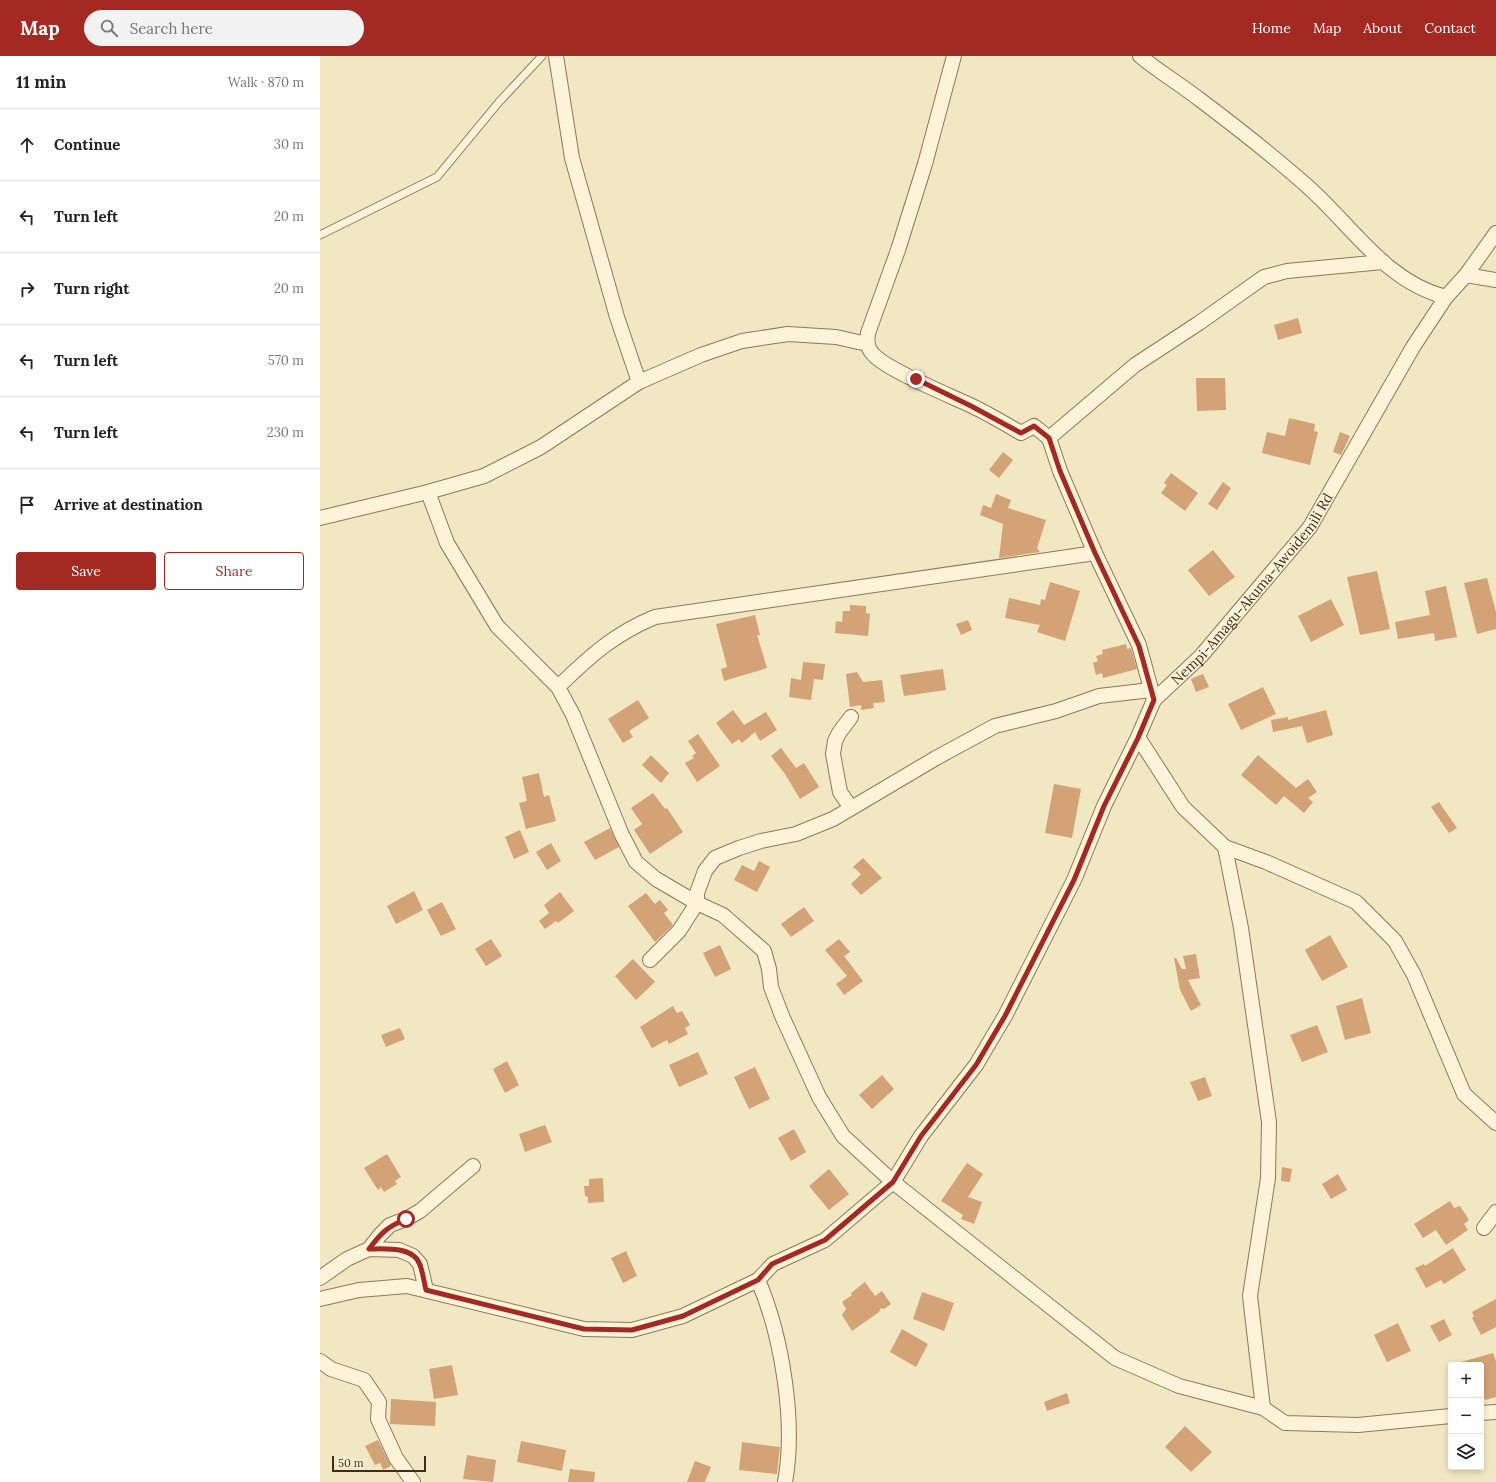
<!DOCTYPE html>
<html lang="en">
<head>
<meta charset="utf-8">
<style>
  body { margin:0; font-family:Lora,serif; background:#f2f2f2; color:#222 }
  .controls { position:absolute; right:12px; bottom:12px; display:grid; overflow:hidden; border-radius:4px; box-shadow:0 2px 6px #0003 }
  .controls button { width:36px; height:36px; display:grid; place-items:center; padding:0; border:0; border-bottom:1px solid #e0e0e0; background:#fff; color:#222; font:20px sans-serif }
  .scale { position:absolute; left:12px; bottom:10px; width:94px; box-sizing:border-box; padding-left:4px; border:2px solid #3d2e1d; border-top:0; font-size:11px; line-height:14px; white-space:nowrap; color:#3d2e1d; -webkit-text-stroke:3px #f8f0d4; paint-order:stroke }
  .stop { position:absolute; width:12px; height:12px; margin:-9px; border:3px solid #a32923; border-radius:50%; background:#fff }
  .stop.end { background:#a32923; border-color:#fff; box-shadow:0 1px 4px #0008 }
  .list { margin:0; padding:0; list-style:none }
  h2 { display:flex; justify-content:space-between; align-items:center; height:52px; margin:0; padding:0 16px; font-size:17px }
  h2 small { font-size:13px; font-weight:400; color:#767676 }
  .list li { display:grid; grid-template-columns:26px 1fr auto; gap:12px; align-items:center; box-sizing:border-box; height:72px; padding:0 16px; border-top:1px solid #e0e0e0 }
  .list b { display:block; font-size:15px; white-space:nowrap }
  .list em { font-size:13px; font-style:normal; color:#767676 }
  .actions { display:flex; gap:8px; padding:12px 16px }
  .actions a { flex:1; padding:9px 0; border:1px solid #a32923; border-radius:4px; text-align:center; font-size:14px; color:#a32923 }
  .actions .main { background:#a32923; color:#fff }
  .icon { flex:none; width:22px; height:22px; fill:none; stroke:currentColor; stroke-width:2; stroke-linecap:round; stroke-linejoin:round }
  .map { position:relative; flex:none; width:1176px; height:1426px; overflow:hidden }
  header { display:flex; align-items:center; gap:24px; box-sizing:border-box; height:56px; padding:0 20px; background:#a32923; color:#fff }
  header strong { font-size:19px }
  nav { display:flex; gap:22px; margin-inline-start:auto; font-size:14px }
  .search { width:280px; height:36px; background:#f2f2f2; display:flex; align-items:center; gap:10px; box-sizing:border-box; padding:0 14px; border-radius:22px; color:#767676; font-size:15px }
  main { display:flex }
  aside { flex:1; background:#fff }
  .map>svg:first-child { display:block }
  .building { fill:#d3a276 }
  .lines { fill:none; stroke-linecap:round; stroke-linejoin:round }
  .lane-casing { stroke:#8e7858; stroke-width:9 }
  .street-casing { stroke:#8e7858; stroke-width:16 }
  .lane { stroke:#fcf3d8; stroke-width:7 }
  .street { stroke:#fcf3d8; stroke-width:14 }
  .route { stroke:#a32923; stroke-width:5 }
  .labels { text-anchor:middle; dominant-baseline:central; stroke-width:3; stroke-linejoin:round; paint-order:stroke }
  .street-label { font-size:14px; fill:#3d2e1d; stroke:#f8f0d4 }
</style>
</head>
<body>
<header>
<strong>Map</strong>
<div class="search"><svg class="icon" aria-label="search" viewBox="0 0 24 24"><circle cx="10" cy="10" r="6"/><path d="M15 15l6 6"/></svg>Search here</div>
<nav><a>Home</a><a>Map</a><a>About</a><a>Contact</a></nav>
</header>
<main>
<aside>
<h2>11 min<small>Walk · 870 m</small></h2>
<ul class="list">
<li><svg class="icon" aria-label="ahead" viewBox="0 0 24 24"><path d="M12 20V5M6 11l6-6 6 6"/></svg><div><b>Continue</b></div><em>30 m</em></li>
<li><svg class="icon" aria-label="left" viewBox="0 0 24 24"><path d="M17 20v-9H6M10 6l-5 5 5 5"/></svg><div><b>Turn left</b></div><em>20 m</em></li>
<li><svg class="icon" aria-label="right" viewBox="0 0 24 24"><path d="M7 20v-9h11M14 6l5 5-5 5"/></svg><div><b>Turn right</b></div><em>20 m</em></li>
<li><svg class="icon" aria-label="left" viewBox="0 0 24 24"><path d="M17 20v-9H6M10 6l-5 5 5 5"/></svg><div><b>Turn left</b></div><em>570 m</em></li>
<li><svg class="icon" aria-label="left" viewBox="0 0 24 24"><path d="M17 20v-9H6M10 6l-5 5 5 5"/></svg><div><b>Turn left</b></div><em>230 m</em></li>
<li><svg class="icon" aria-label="arrive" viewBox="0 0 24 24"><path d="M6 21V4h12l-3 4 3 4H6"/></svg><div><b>Arrive at destination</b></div></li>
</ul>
<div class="actions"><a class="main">Save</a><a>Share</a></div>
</aside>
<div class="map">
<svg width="1176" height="1426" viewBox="0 0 1176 1426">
  <rect width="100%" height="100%" fill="#f2e7c3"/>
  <!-- building -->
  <path class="building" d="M 978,262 L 982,277 L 958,284 L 954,269 Z
    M 876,322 L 905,322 L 906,354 L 877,355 Z
    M 969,362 L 995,368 L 994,375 L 998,376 L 990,409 L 942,397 L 947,376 L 965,380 Z
    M 1020,376 L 1030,380 L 1021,399 L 1013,396 Z
    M 683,396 L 693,404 L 679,422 L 669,414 Z
    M 851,417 L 878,437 L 865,455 L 841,437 L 847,429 L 844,427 Z
    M 903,426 L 911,432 L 897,454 L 888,448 Z
    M 676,438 L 691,444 L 688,452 L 726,464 L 717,492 L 720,496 L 679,502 L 683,468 L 660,459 L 663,449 L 671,452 Z
    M 893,494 L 915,521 L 889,540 L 868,514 Z
    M 1057,515 L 1070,573 L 1040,579 L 1027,521 Z
    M 1167,522 L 1176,556 L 1176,573 L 1157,578 L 1144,527 Z
    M 730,526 L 760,535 L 745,585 L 717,576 L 720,569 L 685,562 L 689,542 L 720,549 L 721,543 L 725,544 Z
    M 1126,530 L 1137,581 L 1115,585 L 1114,577 L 1078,583 L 1075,566 L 1110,559 L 1105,535 Z
    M 1011,543 L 1024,569 L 991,586 L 978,560 Z
    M 530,549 L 546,550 L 546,557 L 550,558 L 548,580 L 515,577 L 516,565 L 522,566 L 523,555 L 530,555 Z
    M 435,559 L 440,579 L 437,579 L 447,612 L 404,625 L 401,613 L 407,611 L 396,568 Z
    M 648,564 L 652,574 L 641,579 L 636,568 Z
    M 806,588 L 807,593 L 811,592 L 817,613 L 783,622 L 782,617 L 776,619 L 773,607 L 778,605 L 776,600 L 783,598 L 782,594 Z
    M 483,606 L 505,608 L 503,624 L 494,623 L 491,644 L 469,641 L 471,622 L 481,624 Z
    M 623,613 L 626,634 L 584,640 L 580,619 Z
    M 537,616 L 543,626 L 562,624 L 565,646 L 553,647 L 554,652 L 541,654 L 541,649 L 530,651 L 526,618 Z
    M 883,618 L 889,631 L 876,636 L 871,623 Z
    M 943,631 L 956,658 L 921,674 L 908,648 Z
    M 318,644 L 329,662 L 309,675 L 313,681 L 303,687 L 288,663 Z
    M 413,654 L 424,669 L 446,656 L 457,674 L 440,685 L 435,676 L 422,687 L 419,683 L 412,688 L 396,667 Z
    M 1006,654 L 1013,679 L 987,687 L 982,670 L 953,676 L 951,664 L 968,661 L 968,664 Z
    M 378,678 L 400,710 L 377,726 L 365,707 L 374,702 L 372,700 L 376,697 L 368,685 Z
    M 461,692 L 476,712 L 484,707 L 499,731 L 480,743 L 465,718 L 451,700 Z
    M 331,699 L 349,717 L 341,727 L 322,709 Z
    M 938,699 L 976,732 L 988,723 L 997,736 L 988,742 L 993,746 L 984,757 L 964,740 L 956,749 L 921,719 Z
    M 219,717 L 224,741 L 229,739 L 236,765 L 206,773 L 199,747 L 207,745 L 202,721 Z
    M 734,728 L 761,733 L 752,782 L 725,777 Z
    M 333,737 L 345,753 L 347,752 L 363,776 L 330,798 L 314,774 L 322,768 L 311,752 Z
    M 1119,746 L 1137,772 L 1129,777 L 1111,751 Z
    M 290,772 L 299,791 L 275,804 L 264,786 Z
    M 200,774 L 209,796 L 194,803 L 185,781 Z
    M 231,787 L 241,805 L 227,814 L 216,796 Z
    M 543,802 L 562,822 L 541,839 L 531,828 L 541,818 L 533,811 Z
    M 439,805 L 450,811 L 437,836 L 414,824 L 422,809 L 434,815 Z
    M 94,835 L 103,854 L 76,868 L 67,850 Z
    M 240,836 L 254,855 L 238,867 L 236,865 L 225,873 L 219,865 L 229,857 L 224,849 Z
    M 326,837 L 335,848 L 340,844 L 348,854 L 344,857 L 353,869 L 335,886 L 308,850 Z
    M 122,846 L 136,873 L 121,880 L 107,854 Z
    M 484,851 L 494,865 L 471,881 L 461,868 Z
    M 1010,879 L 1028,911 L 1002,925 L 985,894 Z
    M 171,883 L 182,900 L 166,910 L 155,893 Z
    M 519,883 L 530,896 L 524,900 L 543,925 L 524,939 L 516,928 L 527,920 L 505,894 Z
    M 400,889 L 411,913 L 395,921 L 383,897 Z
    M 876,898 L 880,922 L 868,924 L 881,949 L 871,955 L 860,934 L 854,902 L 856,902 L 862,913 L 866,913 L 863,900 Z
    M 313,903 L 335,926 L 316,944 L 295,920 Z
    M 1042,942 L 1051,977 L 1025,984 L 1016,950 Z
    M 353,950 L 357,957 L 362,955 L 370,969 L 365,972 L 368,978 L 349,988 L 347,984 L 332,992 L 320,971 Z
    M 997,969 L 1008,996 L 982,1006 L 970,979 Z
    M 80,972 L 85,983 L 66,991 L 61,979 Z
    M 378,996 L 388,1018 L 359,1031 L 349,1009 Z
    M 187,1005 L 199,1029 L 185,1037 L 173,1013 Z
    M 435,1011 L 450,1043 L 429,1053 L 414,1021 Z
    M 562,1019 L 574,1033 L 552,1053 L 539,1039 Z
    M 885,1021 L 892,1040 L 878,1045 L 870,1026 Z
    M 225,1069 L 232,1086 L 205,1096 L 199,1078 Z
    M 474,1073 L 486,1096 L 471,1105 L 458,1082 Z
    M 67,1098 L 81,1121 L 75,1125 L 77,1128 L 64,1136 L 61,1131 L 58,1134 L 44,1112 Z
    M 647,1107 L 663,1118 L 648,1141 L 662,1146 L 654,1168 L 641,1163 L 643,1159 L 621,1145 Z
    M 962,1111 L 972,1113 L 970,1126 L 961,1125 Z
    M 509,1113 L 529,1138 L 509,1154 L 489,1130 Z
    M 1018,1118 L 1027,1134 L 1011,1143 L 1002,1128 Z
    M 283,1122 L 284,1146 L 268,1147 L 268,1141 L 265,1140 L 264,1130 L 269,1130 L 269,1123 Z
    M 1130,1145 L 1134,1152 L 1140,1150 L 1149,1164 L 1144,1168 L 1148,1174 L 1126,1189 L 1116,1174 L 1103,1182 L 1094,1168 Z
    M 1133,1192 L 1146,1214 L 1124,1228 L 1121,1224 L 1106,1232 L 1095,1212 L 1104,1208 L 1105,1210 Z
    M 306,1195 L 317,1220 L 303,1227 L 291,1202 Z
    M 545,1226 L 555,1240 L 562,1235 L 571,1248 L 564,1253 L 561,1252 L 559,1256 L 532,1275 L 522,1259 L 526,1253 L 522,1246 L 532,1239 L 531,1237 Z
    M 602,1236 L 634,1247 L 624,1275 L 593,1263 Z
    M 1176,1243 L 1176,1271 L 1161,1279 L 1152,1262 L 1154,1260 L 1152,1256 Z
    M 1124,1263 L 1132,1279 L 1119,1286 L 1110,1270 Z
    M 1078,1267 L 1091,1295 L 1067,1306 L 1054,1279 Z
    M 582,1273 L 608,1288 L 596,1311 L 570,1296 Z
    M 1173,1297 L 1176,1305 L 1176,1341 L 1165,1344 L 1161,1330 L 1161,1309 L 1141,1309 L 1141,1306 Z
    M 132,1309 L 138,1339 L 114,1343 L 109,1313 Z
    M 747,1337 L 750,1347 L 727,1355 L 724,1346 Z
    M 71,1343 L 116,1346 L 115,1370 L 70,1368 Z
    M 865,1370 L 892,1396 L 871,1416 L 845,1391 Z
    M 58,1384 L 71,1410 L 63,1414 L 60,1407 L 55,1409 L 45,1390 Z
    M 201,1385 L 246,1394 L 242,1415 L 197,1406 Z
    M 422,1386 L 460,1391 L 457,1418 L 419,1414 Z
    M 147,1399 L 176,1404 L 173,1426 L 143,1423 Z
    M 375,1405 L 391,1411 L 385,1426 L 367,1426 Z
    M 250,1413 L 275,1416 L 274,1426 L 248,1426 Z"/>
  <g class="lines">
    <!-- lane casing -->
    <g class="lane-casing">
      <path id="lane" d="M 0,179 L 117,121 L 179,46 L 222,0"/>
    </g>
    <!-- street casing -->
    <g class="street-casing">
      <g id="street">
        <path d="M 236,0 L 252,102 L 297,261 L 319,326"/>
        <path d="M 634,0 L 605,108 L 578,194 L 548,277 C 547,285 547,291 552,297 C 564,313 629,339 650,349 C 667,357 684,367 701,377 L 714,370 L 729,382 L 740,415 L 775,497 L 819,589 L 834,644"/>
        <path d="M 820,0 C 839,16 860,28 879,43 C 915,70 952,99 986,129 C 1031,168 1065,226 1126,241"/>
        <path d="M 1146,219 L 1176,224"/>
        <path d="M 729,382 L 815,309 L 879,267 L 944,221 L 967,215 L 1063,206"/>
        <path d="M 108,436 L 127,487 L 177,570 L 238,631 L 253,659 L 302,779 L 316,806 L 336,823 L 377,847 L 403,859 L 444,895 L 449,913 L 451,931 L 462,960 L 499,1041 L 523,1080 L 573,1126 L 795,1302 L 859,1330 L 943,1352 L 965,1367 L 1038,1369 L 1131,1360"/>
        <path d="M 0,462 L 108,436 L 164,420 L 221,391 L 319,326 L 381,299 L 422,285 L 468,278 L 516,281 L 547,288"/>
        <path d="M 238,631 C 270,600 294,578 335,561 L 775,497"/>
        <path d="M 818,681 L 863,751 L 905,791 L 946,806 L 1036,846 L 1075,885 L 1094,919 L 1144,1038 L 1176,1067"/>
        <path d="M 531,752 L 520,736 L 513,698 L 515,685 L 519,677 L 531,661"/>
        <path d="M 905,791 L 921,872 L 949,1066 L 948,1122 L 930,1240 L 943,1352"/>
        <path d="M 330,904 L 359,875 L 377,847 L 377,837 L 385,815 L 395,802 L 419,792 L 441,785 L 476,778 L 513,763 L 616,702 L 675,670 L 736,655 L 779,640 L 831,634"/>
        <path d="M 1164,1172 L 1176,1156"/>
        <path d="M 49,1193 L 60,1179 L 70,1169 L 86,1163 L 100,1155 L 153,1110"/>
        <path d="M 0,1222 L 27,1203 L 49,1193 L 79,1194 L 93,1200 L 100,1208 L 106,1234"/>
        <path d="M 438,1224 C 462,1280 476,1366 465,1426"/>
        <path id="s1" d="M 0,1243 L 39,1234 L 87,1230 L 264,1273 L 312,1274 L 363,1260 L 438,1224 L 453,1208 L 505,1184 L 573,1126 L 601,1080 L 656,1009 L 685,960 L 754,824 L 784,750 L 818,681 L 834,644 L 881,600 L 990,471 L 1093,291 L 1126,241 L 1146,219 L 1176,177"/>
        <path d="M 0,1305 L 11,1313 L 44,1324 L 59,1346 L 58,1363 L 76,1402 L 93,1426"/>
        <path d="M 1161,1357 L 1176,1356"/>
      </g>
    </g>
    <!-- lane -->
    <use href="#lane" class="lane"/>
    <!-- street -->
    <use href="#street" class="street"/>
  </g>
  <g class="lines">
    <!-- route -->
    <path class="route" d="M 86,1163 C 67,1171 61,1177 49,1193 C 65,1193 94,1190 100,1209 C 103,1217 104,1226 106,1234 L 264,1273 L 312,1274 L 363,1260 L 438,1224 L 452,1208 L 505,1184 L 573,1126 L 601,1080 L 656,1009 L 685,960 L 754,824 L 784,750 L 818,682 L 834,644 L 819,590 L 775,497 L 740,415 L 729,382 L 714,370 L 701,377 L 651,350 L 596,323"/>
  </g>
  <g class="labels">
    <!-- street labels -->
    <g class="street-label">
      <text stroke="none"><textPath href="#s1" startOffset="1322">Nempi-Amagu-Akuma-Awoidemili Rd</textPath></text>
    </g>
  </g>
</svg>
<div class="controls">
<button>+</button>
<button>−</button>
<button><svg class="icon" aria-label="layers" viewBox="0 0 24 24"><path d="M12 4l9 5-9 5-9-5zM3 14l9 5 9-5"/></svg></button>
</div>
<div class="scale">50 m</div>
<div class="stop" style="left:86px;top:1163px"></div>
<div class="stop end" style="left:596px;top:323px"></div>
</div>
</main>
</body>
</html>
